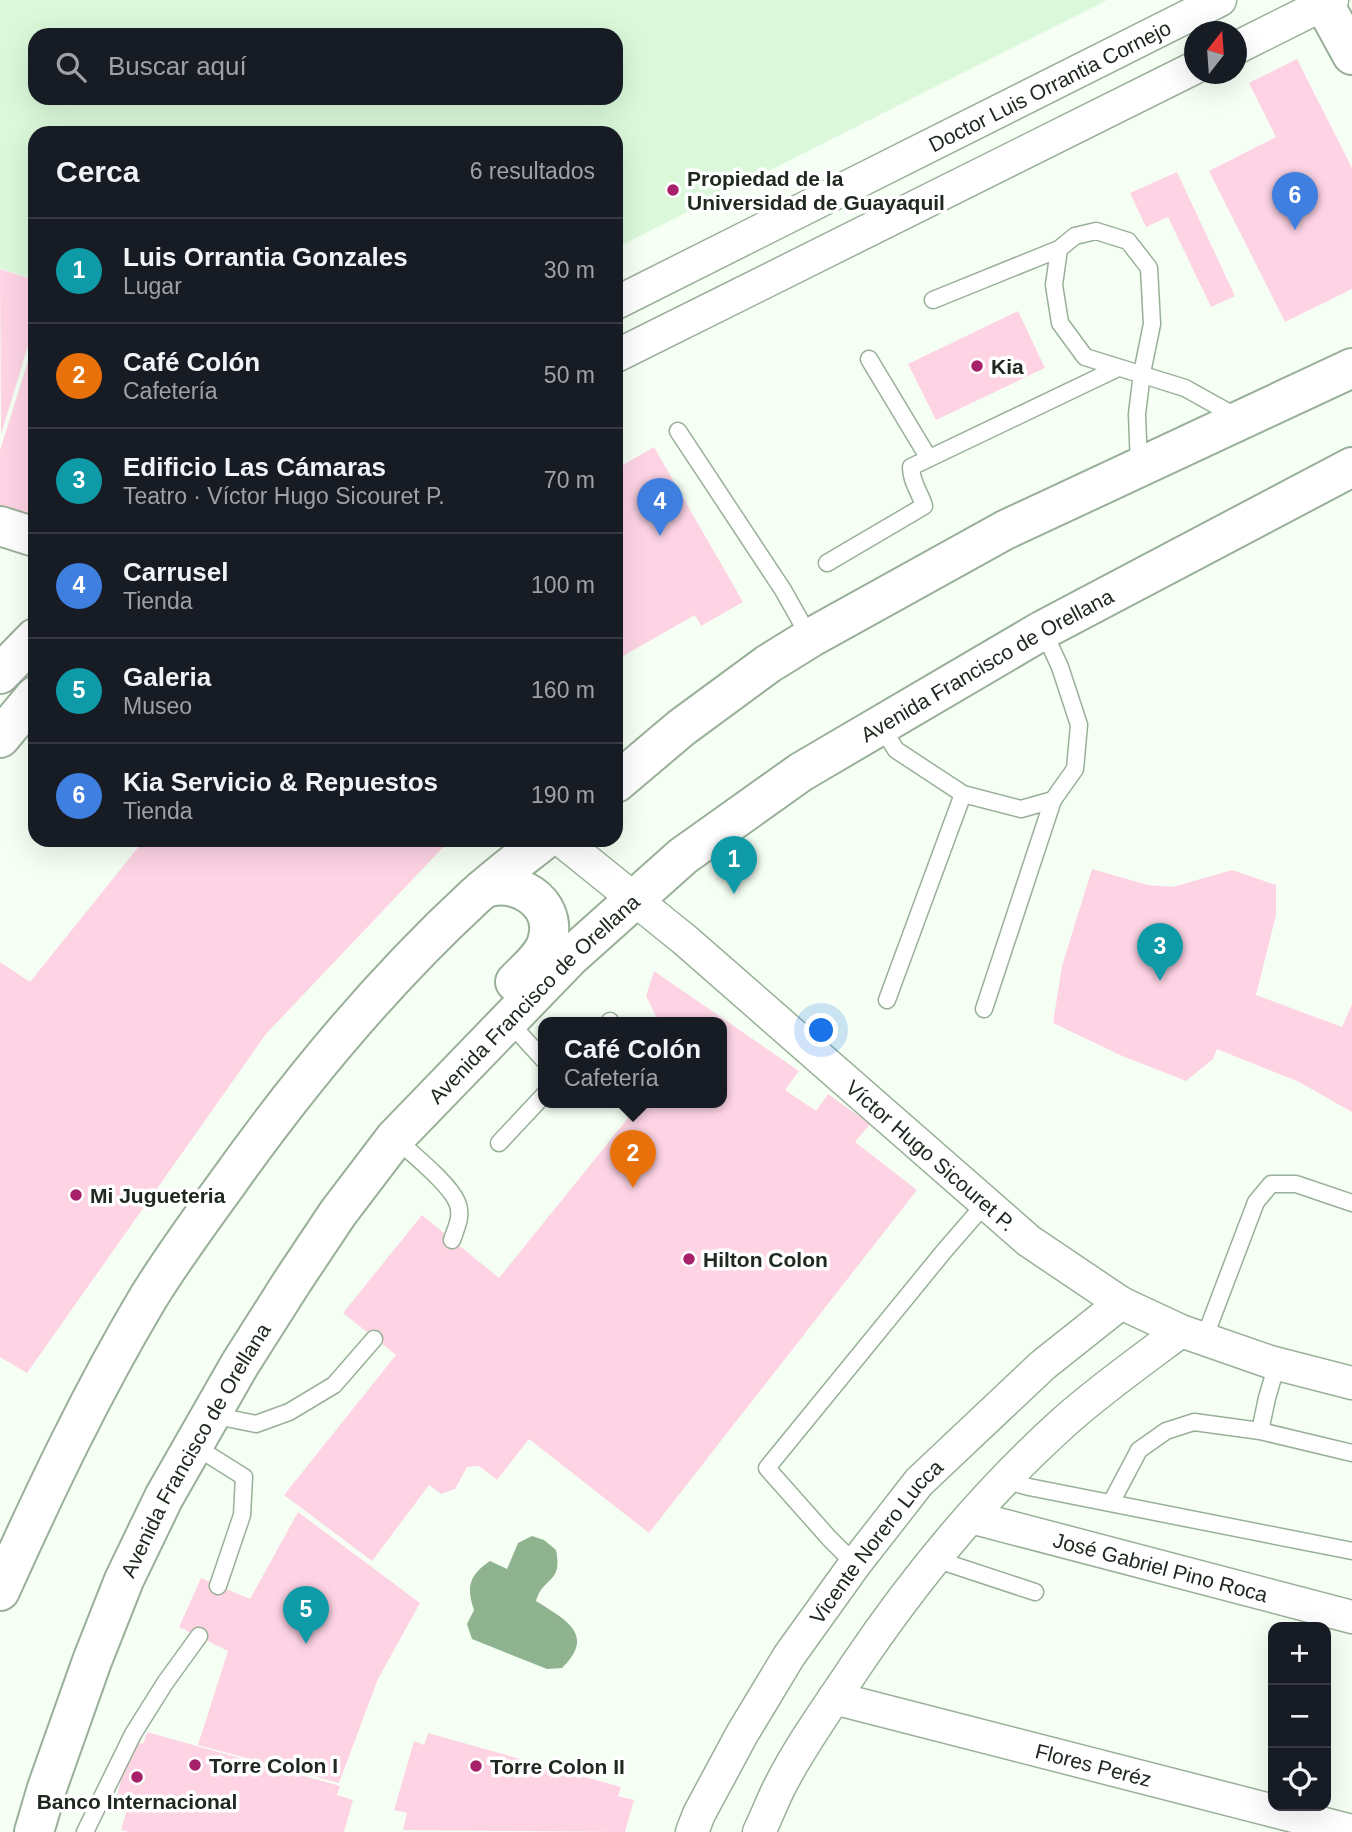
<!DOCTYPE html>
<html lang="es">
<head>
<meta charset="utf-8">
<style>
  body { margin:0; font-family:Helvetica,sans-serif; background:#242831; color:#f1f3f6 }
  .controls { position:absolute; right:21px; bottom:21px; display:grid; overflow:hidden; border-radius:14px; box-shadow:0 7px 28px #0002 }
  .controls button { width:63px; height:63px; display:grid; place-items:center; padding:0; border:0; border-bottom:2px solid #363941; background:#171b24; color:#f1f3f6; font:35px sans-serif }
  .compass { position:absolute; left:1184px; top:21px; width:63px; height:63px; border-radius:50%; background:#171b24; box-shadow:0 7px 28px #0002; rotate:17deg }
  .you { position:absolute; left:822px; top:1031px; width:24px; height:24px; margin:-18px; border:5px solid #fff; border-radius:50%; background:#1a73e8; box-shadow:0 0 0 10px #1a73e833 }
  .badge { display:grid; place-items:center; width:46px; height:46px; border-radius:50%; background:#0f766e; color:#fff; font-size:23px; font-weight:700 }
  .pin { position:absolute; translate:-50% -58px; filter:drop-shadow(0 2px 4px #0008) }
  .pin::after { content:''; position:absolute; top:37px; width:24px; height:21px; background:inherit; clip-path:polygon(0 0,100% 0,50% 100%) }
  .popup { position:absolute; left:538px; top:1017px; width:189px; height:91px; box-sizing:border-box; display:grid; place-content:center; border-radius:14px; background:#171b24; filter:drop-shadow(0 2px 5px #0005); font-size:23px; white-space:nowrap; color:#9ea1a6 }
  .popup b { font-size:26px; color:#f1f3f6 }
  .popup::after { content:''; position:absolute; left:50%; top:100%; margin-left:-14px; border:14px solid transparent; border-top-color:#171b24 }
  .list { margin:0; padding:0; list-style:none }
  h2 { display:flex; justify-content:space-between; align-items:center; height:91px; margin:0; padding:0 28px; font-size:30px }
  h2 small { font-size:23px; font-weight:400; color:#9ea1a6 }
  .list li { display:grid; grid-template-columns:46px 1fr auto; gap:21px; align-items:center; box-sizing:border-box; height:105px; padding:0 28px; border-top:2px solid #363941 }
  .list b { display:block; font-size:26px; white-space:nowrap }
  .list p { margin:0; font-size:23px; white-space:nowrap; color:#9ea1a6 }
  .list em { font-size:23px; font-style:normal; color:#9ea1a6 }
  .icon { flex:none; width:38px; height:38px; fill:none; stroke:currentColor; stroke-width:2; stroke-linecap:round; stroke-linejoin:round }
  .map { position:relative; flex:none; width:1352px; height:1832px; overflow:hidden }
  .search { position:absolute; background:#171b24; box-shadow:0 7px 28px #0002; left:28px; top:28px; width:595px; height:77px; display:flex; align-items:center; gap:18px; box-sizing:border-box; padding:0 24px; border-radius:21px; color:#9ea1a6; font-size:26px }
  .panel { position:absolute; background:#171b24; box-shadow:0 7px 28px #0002; left:28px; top:126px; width:595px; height:721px; border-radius:21px }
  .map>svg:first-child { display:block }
  .built { fill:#dbf9da; fill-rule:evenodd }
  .water { fill:#90b38f }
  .building { fill:#fed4e5 }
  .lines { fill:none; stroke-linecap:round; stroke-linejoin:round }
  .service-casing { stroke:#99b098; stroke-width:19 }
  .minor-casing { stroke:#99b098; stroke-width:35 }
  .tertiary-casing { stroke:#99b098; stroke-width:42 }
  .primary-casing { stroke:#99b098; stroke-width:42 }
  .service { stroke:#fff; stroke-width:16 }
  .minor { stroke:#fff; stroke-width:32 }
  .tertiary { stroke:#fff; stroke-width:38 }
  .primary { stroke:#fff; stroke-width:38 }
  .poi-dot { fill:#a6206a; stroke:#fff; stroke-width:2.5 }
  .labels { text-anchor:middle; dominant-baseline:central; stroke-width:7; stroke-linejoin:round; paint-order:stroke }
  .street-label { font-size:21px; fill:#202920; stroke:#fff }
  .poi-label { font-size:21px; font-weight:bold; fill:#202920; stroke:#fff; text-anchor:start }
</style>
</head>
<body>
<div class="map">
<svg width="1352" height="1832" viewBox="0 0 1352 1832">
  <rect width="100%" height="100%" fill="#f5fff4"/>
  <!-- built -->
  <path class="built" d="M 0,0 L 1107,0 L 616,248 L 616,133 L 35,133 L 35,280 L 0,268 ZM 35,35 L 616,35 L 616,98 L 35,98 Z"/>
  <!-- water -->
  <path class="water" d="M 532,1536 L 544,1540 L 556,1550 C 563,1584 543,1576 536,1601 C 564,1619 597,1634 562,1668 L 547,1669 L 472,1639 L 467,1624 L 474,1610 C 466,1587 469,1575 490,1561 L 507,1569 L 518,1543 Z"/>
  <!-- building -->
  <path class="building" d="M 1297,59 L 1352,168 L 1352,289 L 1285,322 L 1209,171 L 1276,137 L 1249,83 Z
    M 1177,172 L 1235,296 L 1211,307 L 1168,217 L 1146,227 L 1130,193 Z
    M 0,269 L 35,280 L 35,322 L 1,435 Z
    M 1018,311 L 1045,368 L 936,420 L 908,364 Z
    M 35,339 L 35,523 L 0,511 L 0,450 Z
    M 654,447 L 743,602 L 701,626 L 695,615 L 616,660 L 616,469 Z
    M 144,840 L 450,840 L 266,1034 L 27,1373 L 0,1357 L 0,962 L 30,982 Z
    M 1092,869 L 1148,885 L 1173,887 L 1232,870 L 1276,885 L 1276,915 L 1256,995 L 1342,1027 L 1352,1004 L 1352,1112 L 1299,1082 L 1217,1049 L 1213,1059 L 1186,1081 L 1120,1055 L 1053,1023 L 1062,966 Z
    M 654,971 L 799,1071 L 785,1090 L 816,1111 L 828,1094 L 870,1124 L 855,1142 L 917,1190 L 649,1533 L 529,1439 L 497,1480 L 479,1466 L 467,1467 L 455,1489 L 441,1494 L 429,1485 L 372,1561 L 284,1495 L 396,1355 L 343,1313 L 422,1215 L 499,1278 L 641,1102 L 722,1102 L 722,1022 L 659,1022 L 646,996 Z
    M 298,1512 L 420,1603 L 378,1679 L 339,1783 L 198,1745 L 228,1651 L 179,1627 L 201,1578 L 250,1599 Z
    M 147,1732 L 340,1786 L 337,1795 L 353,1800 L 344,1832 L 129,1832 L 121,1830 L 126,1812 L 113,1809 L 132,1741 L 143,1744 Z
    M 428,1733 L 621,1787 L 618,1796 L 634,1800 L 625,1832 L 403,1830 L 407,1813 L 394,1810 L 414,1741 L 424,1745 Z"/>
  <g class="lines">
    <!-- service casing -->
    <g class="service-casing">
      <path id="service" d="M 933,300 L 1059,249
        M 869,359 L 928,457
        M 678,431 L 783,590 L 810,638
        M 1139,466 L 1137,414 L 1142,373 L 1152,324 L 1149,268 L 1128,241 L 1096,231 L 1075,236 L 1059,249 L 1054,285 L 1060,323 L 1085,357 L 1185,388 L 1237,417
        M 827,563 L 924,506 C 920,492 911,482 911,467 L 1118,368
        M 881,726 L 896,750 L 963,794 L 1021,809 L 1053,800 L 1075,769 L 1079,725 L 1060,667 L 1043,630
        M 887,1000 L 963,794
        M 984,1009 L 1053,800
        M 508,1021 L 544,1060
        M 610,1022 L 610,1021
        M 395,1138 C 411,1153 449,1183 457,1202 C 463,1215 456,1228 452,1240
        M 499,1143 L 544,1095
        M 1204,1339 L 1256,1202 L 1271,1184 L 1296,1184 L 1352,1203
        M 1277,1364 L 1267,1398 L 1260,1431 L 1352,1453
        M 211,1415 L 256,1424 L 289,1412 L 334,1385 L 374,1339
        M 193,1445 L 244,1477 L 242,1515 L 218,1586
        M 1004,1480 L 1029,1487 L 1352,1551
        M 1111,1503 L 1139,1450 L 1166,1431 L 1194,1422 L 1260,1431
        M 935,1559 L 1035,1592
        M 855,1564 L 829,1538 L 767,1468 L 945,1250 L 985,1204
        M 85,1832 L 133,1734 L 165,1683 L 199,1636"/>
    </g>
    <!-- minor casing -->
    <g class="minor-casing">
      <g id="minor">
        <path d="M 1236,48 L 1332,0"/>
        <path id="s1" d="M 616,303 L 1220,0"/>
        <path d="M 616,356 L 1194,68"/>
        <path id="s2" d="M 561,840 L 685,940 L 1029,1241 L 1121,1303 L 1181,1331 L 1270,1362 L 1352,1383"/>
        <path id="s3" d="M 971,1517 L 1352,1617"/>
        <path id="s4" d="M 834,1698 L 1352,1831"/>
        <path id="s5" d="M 692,1832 L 699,1814 L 742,1734 L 789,1656 L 855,1564 L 919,1482 L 1043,1365 L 1121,1303"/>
        <path d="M 759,1832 C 767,1816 773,1799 781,1784 C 802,1743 830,1705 855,1667 C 915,1578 984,1494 1064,1422 C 1101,1389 1142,1360 1181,1331"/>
      </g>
    </g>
    <!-- tertiary casing -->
    <g class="tertiary-casing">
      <path id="tertiary" d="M 1322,0 L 1352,55
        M 0,526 L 35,537
        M 0,674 L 35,638
        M 0,738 L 35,696"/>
    </g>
    <!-- primary casing -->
    <g class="primary-casing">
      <g id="primary">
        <path d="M 616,783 L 681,728 L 768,664 L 810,638 L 1005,530 L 1352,368"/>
        <path d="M 483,889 C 514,876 557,901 548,938 C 545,956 527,969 515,982"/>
        <path d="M 0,1591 C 45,1491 92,1392 148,1298 C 172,1259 199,1222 226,1185 C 299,1082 381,983 474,897 C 496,877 520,859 544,840"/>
        <path id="s6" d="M 34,1832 L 47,1788 L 92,1661 L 124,1580 L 164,1497 L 240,1364 L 292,1282 L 338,1213 L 395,1138 L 571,956 L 683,856 L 801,772 L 1043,630 L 1352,467"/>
      </g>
    </g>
    <!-- service -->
    <use href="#service" class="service"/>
    <!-- minor -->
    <use href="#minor" class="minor"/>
    <!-- tertiary -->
    <use href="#tertiary" class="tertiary"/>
    <!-- primary -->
    <use href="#primary" class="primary"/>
  </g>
  <!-- markers -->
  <g class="poi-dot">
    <circle cx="673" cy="190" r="7"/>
    <circle cx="977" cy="366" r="7"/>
    <circle cx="76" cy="1195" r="7"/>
    <circle cx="689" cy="1259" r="7"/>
    <circle cx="195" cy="1765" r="7"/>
    <circle cx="476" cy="1766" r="7"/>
    <circle cx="137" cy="1777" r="7"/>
  </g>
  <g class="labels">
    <!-- street labels -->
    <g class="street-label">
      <text stroke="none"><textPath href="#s1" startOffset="485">Doctor Luis Orrantia Cornejo</textPath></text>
      <text stroke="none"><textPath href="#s6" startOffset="1550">Avenida Francisco de Orellana</textPath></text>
      <text stroke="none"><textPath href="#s6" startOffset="984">Avenida Francisco de Orellana</textPath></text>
      <text stroke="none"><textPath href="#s2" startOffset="486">Víctor Hugo Sicouret P.</textPath></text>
      <text stroke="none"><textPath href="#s6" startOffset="416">Avenida Francisco de Orellana</textPath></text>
      <text stroke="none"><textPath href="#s5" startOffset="345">Vicente Norero Lucca</textPath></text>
      <text stroke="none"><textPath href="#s3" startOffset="196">José Gabriel Pino Roca</textPath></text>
      <text stroke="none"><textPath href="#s4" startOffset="268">Flores Peréz</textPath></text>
    </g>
    <!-- poi labels -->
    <g class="poi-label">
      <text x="687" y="178">Propiedad de la<tspan x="687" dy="24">Universidad de Guayaquil</tspan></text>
      <text x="991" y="366">Kia</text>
      <text x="90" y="1195">Mi Jugueteria</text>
      <text x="703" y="1259">Hilton Colon</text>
      <text x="209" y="1765">Torre Colon I</text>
      <text x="490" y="1766">Torre Colon II</text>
      <text x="137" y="1801" text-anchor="middle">Banco Internacional</text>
    </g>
  </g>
</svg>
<div class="controls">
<button>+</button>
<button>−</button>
<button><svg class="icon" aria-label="locate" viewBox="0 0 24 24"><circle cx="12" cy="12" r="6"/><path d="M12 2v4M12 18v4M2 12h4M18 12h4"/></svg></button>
</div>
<svg class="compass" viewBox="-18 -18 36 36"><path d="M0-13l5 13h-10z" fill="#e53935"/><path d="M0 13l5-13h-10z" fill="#9ea1a6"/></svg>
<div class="you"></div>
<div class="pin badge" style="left:734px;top:894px;background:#0f9aa8">1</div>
<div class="pin badge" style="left:633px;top:1188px;background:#e8710a">2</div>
<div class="popup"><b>Café Colón</b>Cafetería</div>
<div class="pin badge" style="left:1160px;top:981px;background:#0f9aa8">3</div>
<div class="pin badge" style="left:660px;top:536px;background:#3f7fe0">4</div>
<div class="pin badge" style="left:306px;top:1644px;background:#0f9aa8">5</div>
<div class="pin badge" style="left:1295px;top:230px;background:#3f7fe0">6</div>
<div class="search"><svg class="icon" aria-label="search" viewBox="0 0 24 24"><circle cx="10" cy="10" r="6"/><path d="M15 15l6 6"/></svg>Buscar aquí</div>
<section class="panel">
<h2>Cerca<small>6 resultados</small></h2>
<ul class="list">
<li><span class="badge" style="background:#0f9aa8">1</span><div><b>Luis Orrantia Gonzales</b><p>Lugar</p></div><em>30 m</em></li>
<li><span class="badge" style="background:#e8710a">2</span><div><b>Café Colón</b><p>Cafetería</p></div><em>50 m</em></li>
<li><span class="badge" style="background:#0f9aa8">3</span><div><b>Edificio Las Cámaras</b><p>Teatro · Víctor Hugo Sicouret P.</p></div><em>70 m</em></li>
<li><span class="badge" style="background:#3f7fe0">4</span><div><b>Carrusel</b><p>Tienda</p></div><em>100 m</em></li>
<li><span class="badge" style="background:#0f9aa8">5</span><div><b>Galeria</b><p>Museo</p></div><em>160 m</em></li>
<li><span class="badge" style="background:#3f7fe0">6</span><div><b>Kia Servicio &amp; Repuestos</b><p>Tienda</p></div><em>190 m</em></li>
</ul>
</section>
</div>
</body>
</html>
